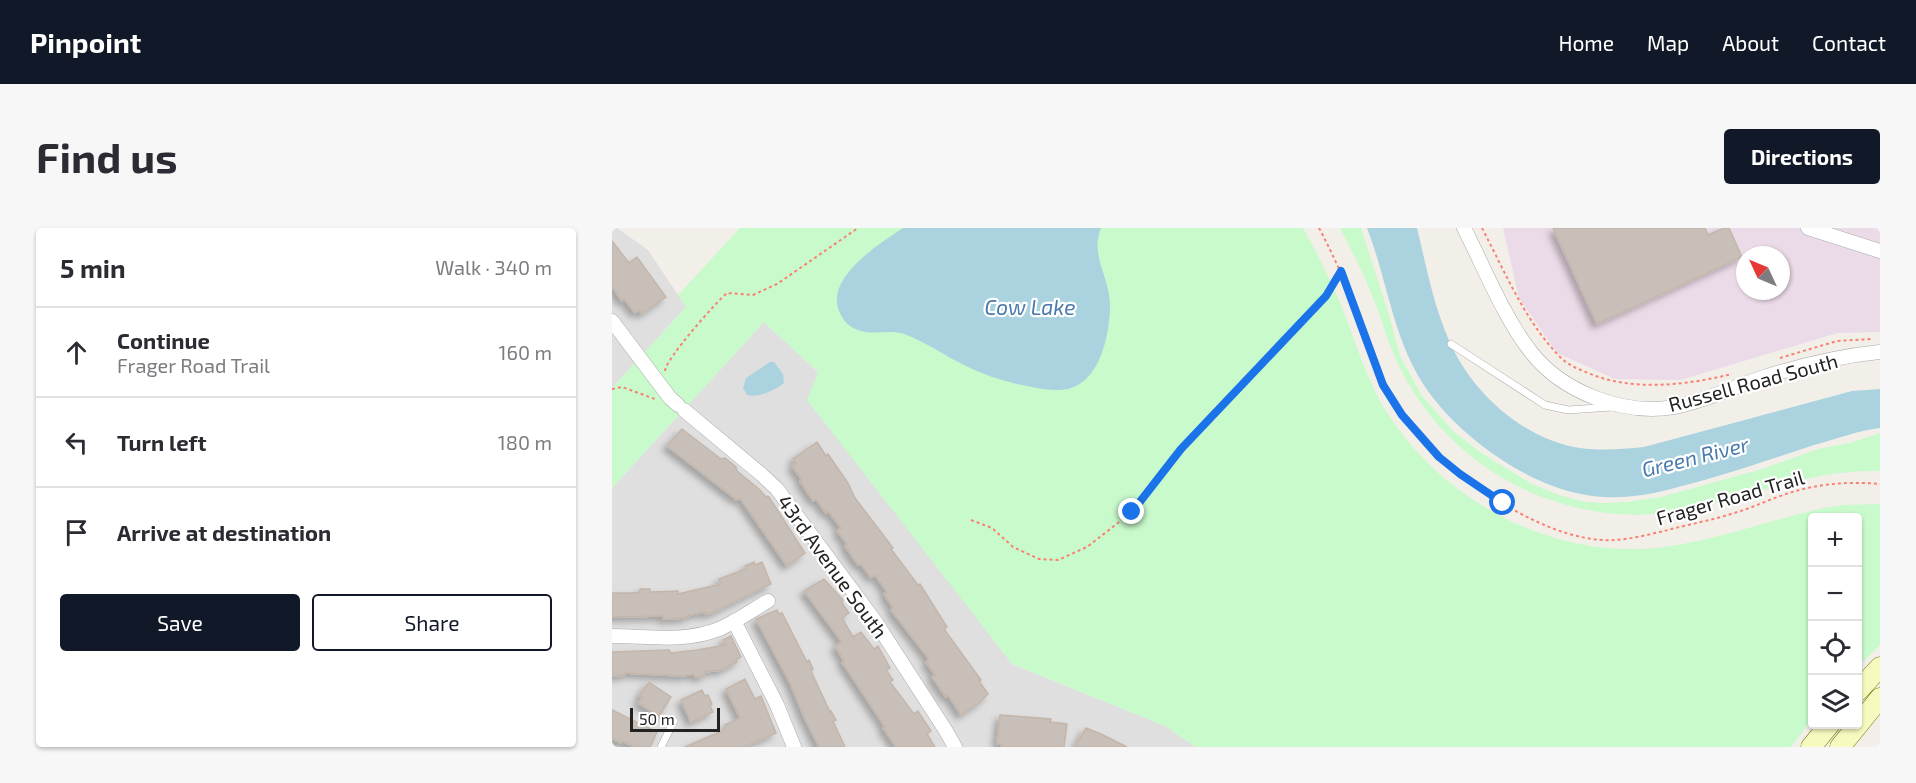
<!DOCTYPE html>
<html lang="en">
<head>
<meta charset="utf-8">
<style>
  body { margin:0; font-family:"Exo 2",sans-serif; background:#f7f7f7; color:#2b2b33 }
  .controls { position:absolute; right:18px; bottom:18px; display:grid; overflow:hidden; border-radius:6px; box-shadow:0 2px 4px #0004 }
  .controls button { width:54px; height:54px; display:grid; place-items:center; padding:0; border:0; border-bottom:2px solid #e1e1e2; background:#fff; color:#2b2b33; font:30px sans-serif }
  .compass { position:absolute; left:1124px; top:18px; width:54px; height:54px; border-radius:50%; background:#fff; box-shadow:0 2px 4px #0004; rotate:314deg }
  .scale { position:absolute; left:18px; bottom:15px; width:90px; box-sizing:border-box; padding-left:6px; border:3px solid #222; border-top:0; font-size:16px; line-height:21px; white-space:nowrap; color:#222; -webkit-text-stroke:4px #fff; paint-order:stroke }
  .stop { position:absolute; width:18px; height:18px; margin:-14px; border:4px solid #1a73e8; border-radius:50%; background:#fff }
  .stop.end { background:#1a73e8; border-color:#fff; box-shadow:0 2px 6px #0008 }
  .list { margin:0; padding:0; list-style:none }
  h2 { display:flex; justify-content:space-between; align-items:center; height:78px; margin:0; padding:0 24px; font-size:26px }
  h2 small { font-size:20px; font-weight:400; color:#7c7c81 }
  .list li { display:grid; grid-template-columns:39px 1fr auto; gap:18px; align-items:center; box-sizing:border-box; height:90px; padding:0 24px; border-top:2px solid #e1e1e2 }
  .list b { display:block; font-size:22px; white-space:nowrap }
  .list p { margin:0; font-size:20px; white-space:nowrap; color:#7c7c81 }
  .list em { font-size:20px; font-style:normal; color:#7c7c81 }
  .actions { display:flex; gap:12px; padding:18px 24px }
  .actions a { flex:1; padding:14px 0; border:2px solid #111827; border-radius:6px; text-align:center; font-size:21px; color:#111827 }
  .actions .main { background:#111827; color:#fff }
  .icon { flex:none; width:33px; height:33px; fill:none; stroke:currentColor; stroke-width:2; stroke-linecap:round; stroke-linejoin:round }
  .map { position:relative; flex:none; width:1268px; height:519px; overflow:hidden; border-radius:6px }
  header { display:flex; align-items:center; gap:36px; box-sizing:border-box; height:84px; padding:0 30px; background:#111827; color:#fff }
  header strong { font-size:28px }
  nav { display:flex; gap:33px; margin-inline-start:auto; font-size:21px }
  .intro { display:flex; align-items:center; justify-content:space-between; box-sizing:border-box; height:144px; padding:0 36px }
  h1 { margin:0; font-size:42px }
  .button { padding:15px 27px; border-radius:6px; background:#111827; color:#fff; font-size:21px; font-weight:700 }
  main { display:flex; gap:36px; padding:0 36px }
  aside { flex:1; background:#fff; border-radius:6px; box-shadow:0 2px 4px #0004 }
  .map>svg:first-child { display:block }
  .residential { fill:#e0dfdf }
  .industrial { fill:#ebdbe8; fill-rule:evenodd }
  .park { fill:#c8facc }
  .water { fill:#aad3df }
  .building { fill:#c7bfb8; stroke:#c4b6ab; stroke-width:1.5; filter:url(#shadow) }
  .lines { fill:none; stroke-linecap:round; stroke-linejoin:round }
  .service-casing { stroke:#a9a9a9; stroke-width:8 }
  .minor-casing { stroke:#a9a9a9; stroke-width:15 }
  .secondary-casing { stroke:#707d05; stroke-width:21 }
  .path { stroke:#fa8072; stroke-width:2; stroke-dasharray:3 3; stroke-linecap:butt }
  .service { stroke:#fff; stroke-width:7 }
  .minor { stroke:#fff; stroke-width:14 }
  .secondary { stroke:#f7fabf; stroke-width:20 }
  .route { stroke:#1a73e8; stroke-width:8 }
  .labels { text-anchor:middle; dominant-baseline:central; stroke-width:4.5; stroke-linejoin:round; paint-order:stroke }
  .street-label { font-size:20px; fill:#222; stroke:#fff }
  .water-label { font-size:21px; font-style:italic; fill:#4a7aab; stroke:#fff }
</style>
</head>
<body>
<header>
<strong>Pinpoint</strong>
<nav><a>Home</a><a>Map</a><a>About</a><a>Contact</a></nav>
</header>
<div class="intro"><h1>Find us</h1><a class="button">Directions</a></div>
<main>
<aside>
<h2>5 min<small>Walk · 340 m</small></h2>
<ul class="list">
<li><svg class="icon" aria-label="ahead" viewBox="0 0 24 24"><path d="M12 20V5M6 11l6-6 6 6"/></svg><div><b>Continue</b><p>Frager Road Trail</p></div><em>160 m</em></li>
<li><svg class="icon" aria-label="left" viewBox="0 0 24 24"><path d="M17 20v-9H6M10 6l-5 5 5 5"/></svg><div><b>Turn left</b></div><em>180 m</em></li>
<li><svg class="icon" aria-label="arrive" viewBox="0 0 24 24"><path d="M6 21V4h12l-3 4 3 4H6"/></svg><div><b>Arrive at destination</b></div></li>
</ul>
<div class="actions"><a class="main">Save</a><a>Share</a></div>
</aside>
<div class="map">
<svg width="1268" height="519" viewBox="0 0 1268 519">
  <defs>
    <filter id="shadow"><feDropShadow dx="-4.5" dy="4.5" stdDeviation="3" flood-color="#0004"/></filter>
  </defs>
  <rect width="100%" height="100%" fill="#f2efe9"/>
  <!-- residential -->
  <path class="residential" d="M 0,0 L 5,0 L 36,22 L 74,79 L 0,160 Z
    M 152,94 L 206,144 L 400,436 L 553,498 L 584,519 L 0,519 L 0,260 Z"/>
  <!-- industrial -->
  <path class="industrial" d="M 891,0 L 1268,0 L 1268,104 L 1226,105 L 1068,152 L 1003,151 L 945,125 L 907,70 ZM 1133,27 L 1169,27 L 1169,63 L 1133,63 Z"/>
  <!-- park -->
  <path class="park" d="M 128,0 L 691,0 C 705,25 718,51 729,77 C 744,114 754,152 776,186 C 834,276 945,333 1052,319 C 1106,312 1158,292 1211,280 L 1231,277 L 1268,276 L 1268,417 L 1246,439 L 1246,290 L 1200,290 L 1200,491 L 1179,519 L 584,519 L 553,498 L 400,436 L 195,172 L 206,144 L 152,94 L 0,260 L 0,160 L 74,79 L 66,67 Z
    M 728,0 L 749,0 L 777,87 L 788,128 L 810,168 L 842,204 L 868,224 L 918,255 L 947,267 L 973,274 L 990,275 L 1015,274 L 1049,269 L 1150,241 L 1206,221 L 1238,215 L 1268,205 L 1268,243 C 1197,241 1141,269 1073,282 C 958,304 842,246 789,142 C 777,119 771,94 761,70 C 752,46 740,23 728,0 Z"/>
  <!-- water -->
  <path class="water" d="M 291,0 L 489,0 C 478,27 497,48 498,76 C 498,105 489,153 456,161 C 441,164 425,160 410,157 C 391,153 372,147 354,138 C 333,128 314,114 292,106 C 277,101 261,108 246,102 C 239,100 232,94 229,87 C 209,52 267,16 291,0 Z
    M 755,0 L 805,0 C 814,37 821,75 836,110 C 858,163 910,211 968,220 C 990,223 1011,221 1032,219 L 1240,163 L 1268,161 L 1268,200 C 1245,203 1224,211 1202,217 C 1154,233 1104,250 1055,262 C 1028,269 997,272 969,266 C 907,254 832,198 803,142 C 780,99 773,46 755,0 Z
    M 158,134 L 162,134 L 171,146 L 172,155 C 164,162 146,170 135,167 L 131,160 L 134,150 Z"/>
  <!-- building -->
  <path class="building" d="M 941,0 L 1093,0 L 1096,7 L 1112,0 L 1117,0 L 1130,29 L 985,96 Z
    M 0,13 L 17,35 L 25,29 L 54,69 L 30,86 L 27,82 L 23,85 L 12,71 L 10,73 L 0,59 Z
    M 70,201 L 109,231 L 113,230 L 124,239 L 125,243 L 147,261 L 153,268 L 157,269 L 193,325 L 175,338 L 128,270 L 125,272 L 55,218 Z
    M 205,214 L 214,228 L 216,226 L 236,255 L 243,270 L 281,320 L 279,321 L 306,357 L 308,356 L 335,399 L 332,401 L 369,452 L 367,453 L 376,466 L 367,475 L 349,487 L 336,467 L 334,469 L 320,449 L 323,447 L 314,434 L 317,431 L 279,382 L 281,380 L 272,366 L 275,364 L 263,347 L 259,350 L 249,336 L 246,337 L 233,318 L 235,316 L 225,303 L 229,300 L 216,283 L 214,285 L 204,271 L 201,273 L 188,253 L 190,252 L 180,238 L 184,235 L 181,231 Z
    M 142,334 L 143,337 L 150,334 L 159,356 L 102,384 L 93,386 L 93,384 L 74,388 L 74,390 L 51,391 L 51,388 L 0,389 L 0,365 L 21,365 L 28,364 L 28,361 L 38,361 L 38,364 L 66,363 L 66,366 L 109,356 L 107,351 L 134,341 L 133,338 Z
    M 212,351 L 231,372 L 230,375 L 237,385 L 230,390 L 241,409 L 249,404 L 262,421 L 266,418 L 278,440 L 274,442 L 281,452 L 278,454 L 302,486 L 306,483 L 319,503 L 315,506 L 323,519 L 284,519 L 271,500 L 273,499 L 230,434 L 232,433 L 223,418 L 230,414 L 192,363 Z
    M 165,382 L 167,386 L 170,385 L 195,434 L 197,432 L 201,441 L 199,443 L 218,484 L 219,483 L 224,492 L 221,493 L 233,519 L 207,519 L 192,489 L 178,455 L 144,391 Z
    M 119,408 L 129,429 L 124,432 L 125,434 L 110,442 L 92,444 L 93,448 L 83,449 L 82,446 L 70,448 L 13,445 L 13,447 L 0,448 L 0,424 L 57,422 L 59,425 L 85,422 L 114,417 L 111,412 Z
    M 133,451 L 143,471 L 149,468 L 164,505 L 132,519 L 73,519 L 108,504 L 114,500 L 113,497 L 128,490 L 114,461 Z
    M 37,454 L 59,469 L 47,488 L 26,475 L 30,470 L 27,468 Z
    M 90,462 L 93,468 L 96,467 L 100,476 L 98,478 L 101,484 L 79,494 L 69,472 Z
    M 0,482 L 45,504 L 38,519 L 23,519 L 10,513 L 9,515 L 0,511 Z
    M 388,487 L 439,491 L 438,494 L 455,496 L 452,519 L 389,519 L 389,516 L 385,516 Z
    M 474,500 L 489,506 L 515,519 L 463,519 Z"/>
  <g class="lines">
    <!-- service casing -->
    <g class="service-casing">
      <path id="service" d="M 839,116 L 933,177 L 956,182 L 1000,179
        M 49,519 L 62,493"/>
    </g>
    <!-- minor casing -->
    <g class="minor-casing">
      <path id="minor" d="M 852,0 C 872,39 892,90 919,124 C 950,164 1012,188 1062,179 C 1093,173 1122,159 1152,149 C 1190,137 1228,128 1268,124
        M 1196,0 L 1268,23
        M 0,93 L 58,170 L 66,177
        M 72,182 L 149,246 L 165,261 L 263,393 L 334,503 L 343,519
        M 122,393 L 165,477 L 182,519
        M 0,408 C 36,408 72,415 107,401 C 124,394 140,382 156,373"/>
    </g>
    <!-- secondary casing -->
    <g class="secondary-casing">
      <path id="secondary" d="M 1246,463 L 1268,439
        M 1199,519 L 1218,496
        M 1228,519 L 1268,470"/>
    </g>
    <!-- path -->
    <path class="path" d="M 707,0 C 724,32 738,65 751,100 C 757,118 762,137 771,155 C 803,224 924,317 1003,312 C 1020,311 1039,306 1056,302 C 1078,296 1101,292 1122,285 C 1140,280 1156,272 1174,266 C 1203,256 1237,253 1268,256
      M 870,0 C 893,44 913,93 948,129 C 956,137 966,141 976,145 C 1021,164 1074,157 1120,146
      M 1168,130 L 1225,113 L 1259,111
      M 53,143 C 53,132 104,74 115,65 L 141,67 L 165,56 L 246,0
      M 0,161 L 10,159 L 43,171
      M 359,292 L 380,300 L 401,319 L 427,331 L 446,332 L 475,319 L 520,284 L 569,221 L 714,68 L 729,43"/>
    <!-- service -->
    <use href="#service" class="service"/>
    <!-- minor -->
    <use href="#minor" class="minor"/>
    <!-- secondary -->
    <use href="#secondary" class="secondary"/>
  </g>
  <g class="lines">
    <!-- route -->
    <path class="route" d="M 520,284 L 569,221 L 714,68 L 729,43 L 771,157 L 790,187 L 827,229 L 848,246 L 891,275"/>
  </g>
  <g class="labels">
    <!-- street labels -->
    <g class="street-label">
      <text transform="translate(1141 154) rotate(-15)">Russell Road South</text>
      <text transform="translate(1118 269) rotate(-16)">Frager Road Trail</text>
      <text transform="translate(221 338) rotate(54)">43rd Avenue South</text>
    </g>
    <!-- water labels -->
    <g class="water-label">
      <text x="418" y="78">Cow Lake</text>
      <text transform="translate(1083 228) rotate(-14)">Green River</text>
    </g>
  </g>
</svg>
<div class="controls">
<button>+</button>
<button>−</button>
<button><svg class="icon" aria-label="locate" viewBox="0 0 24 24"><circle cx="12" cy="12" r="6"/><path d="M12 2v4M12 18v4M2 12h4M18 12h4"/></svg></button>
<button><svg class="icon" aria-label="layers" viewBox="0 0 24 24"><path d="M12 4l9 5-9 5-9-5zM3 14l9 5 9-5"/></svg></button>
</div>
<svg class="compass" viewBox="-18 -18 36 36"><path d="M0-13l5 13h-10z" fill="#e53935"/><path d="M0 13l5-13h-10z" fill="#7c7c81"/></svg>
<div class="scale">50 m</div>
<div class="stop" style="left:891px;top:275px"></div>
<div class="stop end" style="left:520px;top:284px"></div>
</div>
</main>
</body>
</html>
